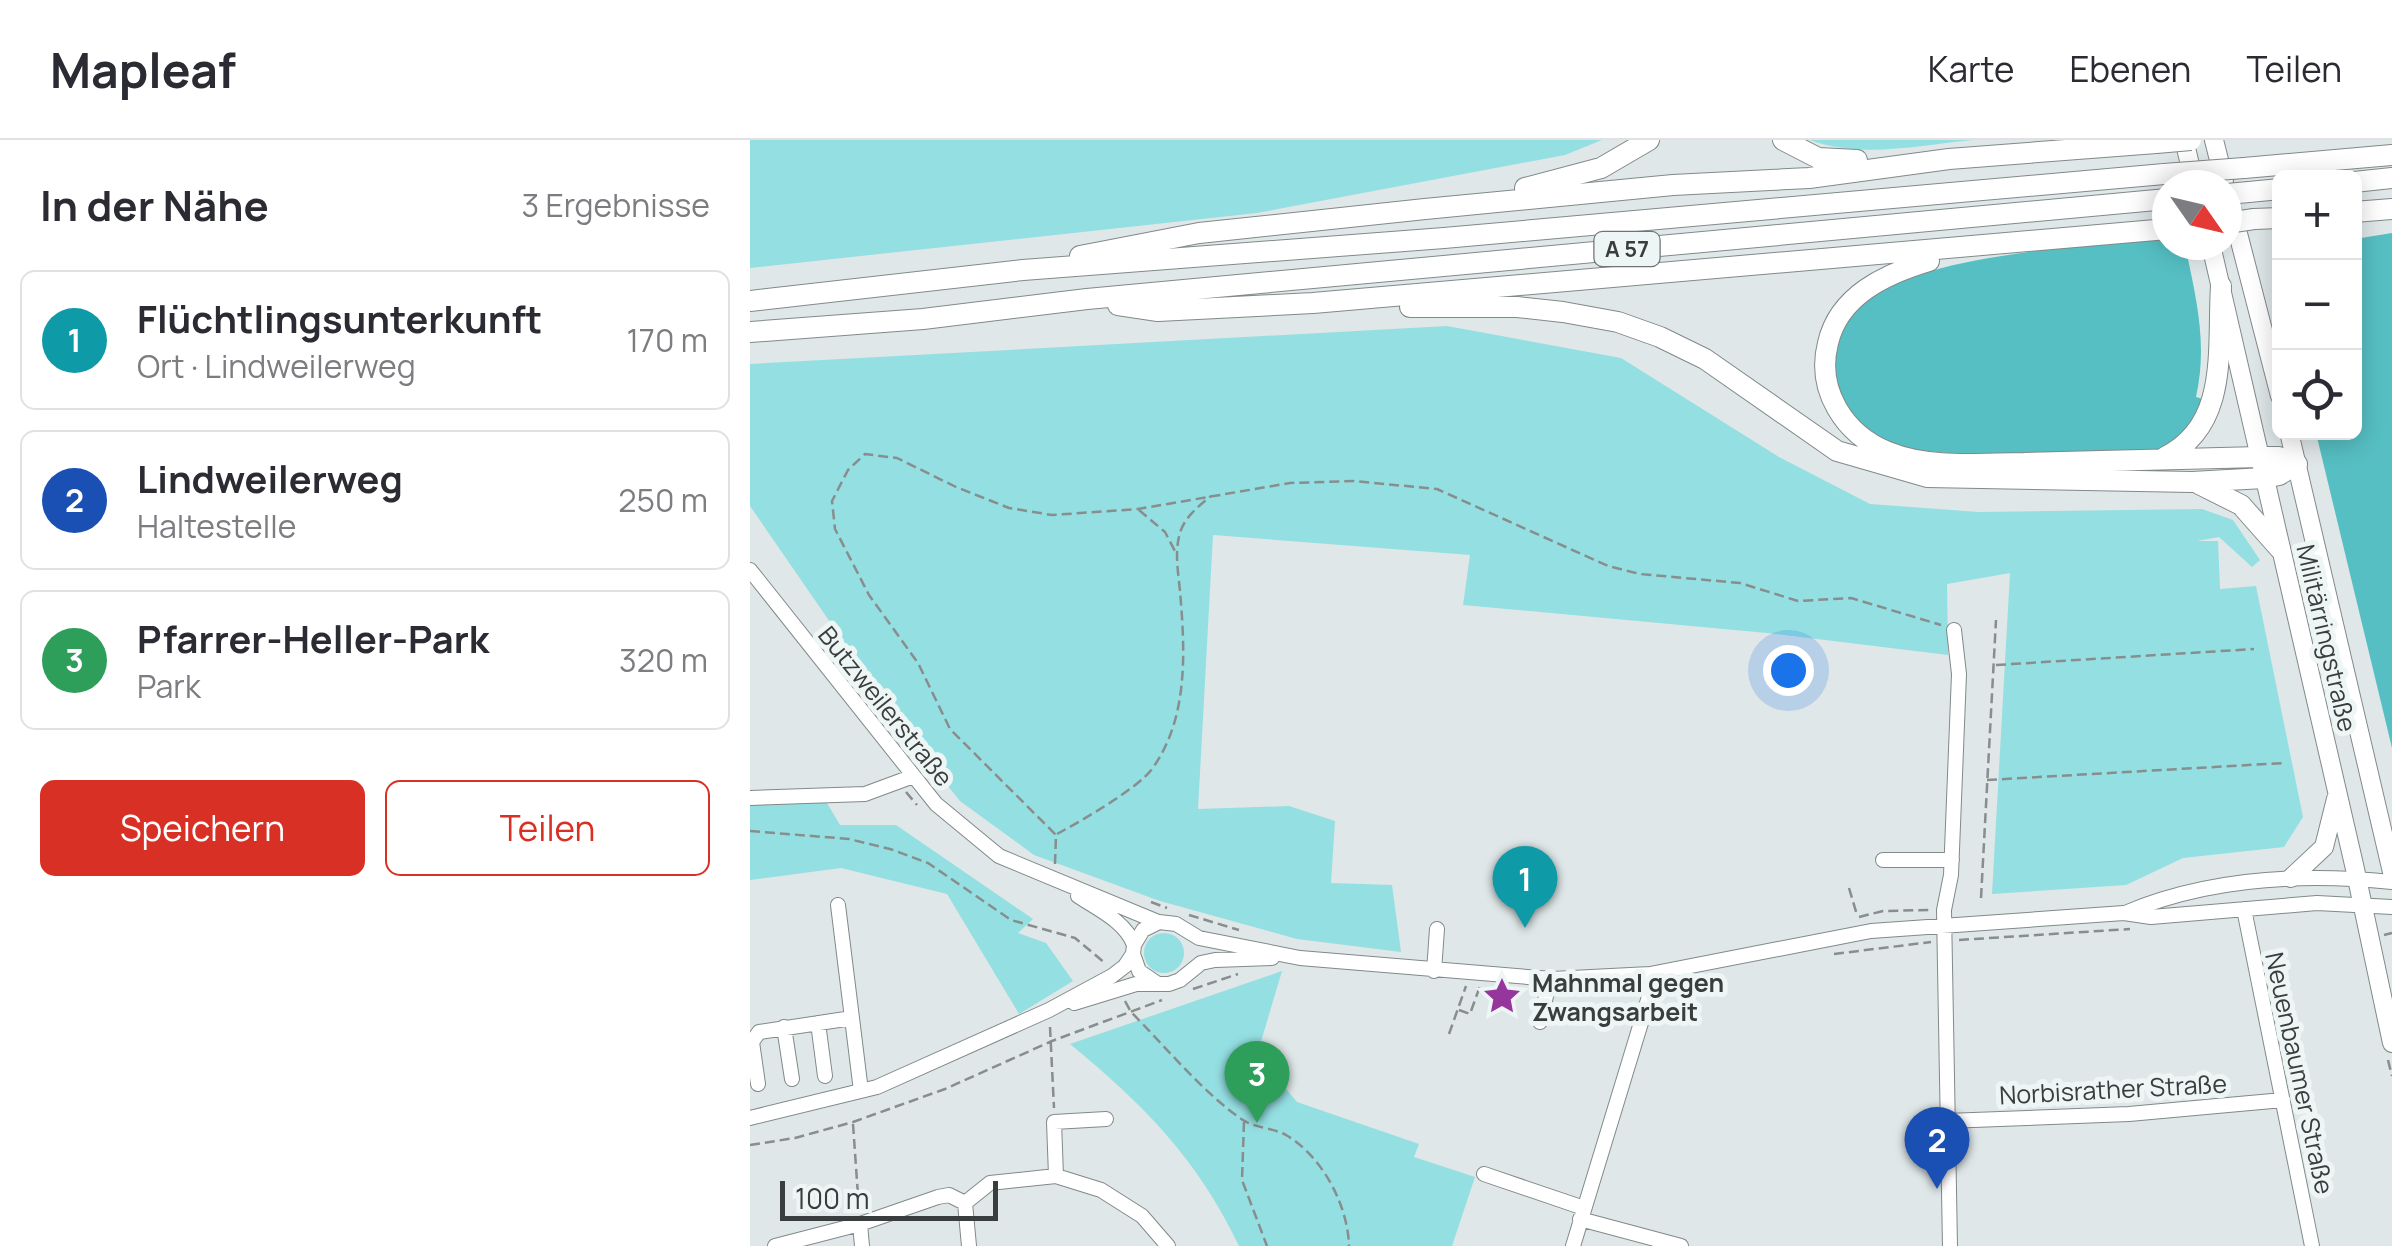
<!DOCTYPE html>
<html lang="de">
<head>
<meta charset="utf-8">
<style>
  body { margin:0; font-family:Manrope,sans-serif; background:#f2f2f3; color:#2b2b33 }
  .controls { position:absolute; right:30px; top:30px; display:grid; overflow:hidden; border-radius:15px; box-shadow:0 5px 25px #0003 }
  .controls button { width:90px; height:90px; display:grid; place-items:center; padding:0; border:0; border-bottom:2px solid #e1e1e2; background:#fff; color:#2b2b33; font:50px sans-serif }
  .compass { position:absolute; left:1402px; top:30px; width:90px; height:90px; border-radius:50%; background:#fff; box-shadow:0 5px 25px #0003; rotate:124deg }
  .scale { position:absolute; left:30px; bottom:25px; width:218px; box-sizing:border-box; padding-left:10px; border:5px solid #3a3d3e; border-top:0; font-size:28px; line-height:35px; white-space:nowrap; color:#3a3d3e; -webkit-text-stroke:8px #edf5f5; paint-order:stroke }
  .you { position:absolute; left:1038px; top:530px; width:35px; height:35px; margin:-25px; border:8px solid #fff; border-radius:50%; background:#1a73e8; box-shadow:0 0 0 15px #1a73e833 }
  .badge { display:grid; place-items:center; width:65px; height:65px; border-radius:50%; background:#d93025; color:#fff; font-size:32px; font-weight:700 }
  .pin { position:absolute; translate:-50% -82px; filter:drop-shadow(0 2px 5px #0008) }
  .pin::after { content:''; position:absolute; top:52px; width:35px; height:30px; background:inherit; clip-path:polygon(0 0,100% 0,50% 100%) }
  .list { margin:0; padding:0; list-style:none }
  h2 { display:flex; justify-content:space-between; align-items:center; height:130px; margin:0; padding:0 40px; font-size:42px }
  h2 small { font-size:32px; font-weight:400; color:#7c7c81 }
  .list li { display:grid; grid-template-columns:65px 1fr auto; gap:30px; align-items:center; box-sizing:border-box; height:140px; margin:0 20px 20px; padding:0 20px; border:2px solid #e1e1e2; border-radius:15px }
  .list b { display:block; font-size:38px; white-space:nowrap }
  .list p { margin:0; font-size:32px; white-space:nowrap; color:#7c7c81 }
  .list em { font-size:32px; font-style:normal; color:#7c7c81 }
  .actions { display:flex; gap:20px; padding:30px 40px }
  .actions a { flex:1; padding:22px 0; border:2px solid #d93025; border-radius:15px; text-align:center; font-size:35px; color:#d93025 }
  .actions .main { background:#d93025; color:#fff }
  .icon { flex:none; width:55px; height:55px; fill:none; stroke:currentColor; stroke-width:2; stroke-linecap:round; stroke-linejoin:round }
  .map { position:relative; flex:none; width:1642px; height:1106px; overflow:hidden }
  header { display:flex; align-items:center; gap:60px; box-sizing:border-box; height:140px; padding:0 50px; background:#fff; border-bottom:2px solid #e1e1e2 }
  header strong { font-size:48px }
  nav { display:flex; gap:55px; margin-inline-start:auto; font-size:35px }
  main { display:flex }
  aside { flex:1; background:#fff }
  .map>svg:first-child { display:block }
  .green { fill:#94dfe2 }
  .forest { fill:#56bfc3 }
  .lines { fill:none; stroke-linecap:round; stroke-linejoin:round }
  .minor-casing { stroke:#828989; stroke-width:16 }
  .major-casing { stroke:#828989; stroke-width:20 }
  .highway-casing { stroke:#828989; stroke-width:22 }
  .path { stroke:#888d8e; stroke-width:2.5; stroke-dasharray:10 5; stroke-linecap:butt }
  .minor { stroke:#fff; stroke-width:14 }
  .major { stroke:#fff; stroke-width:18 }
  .highway { stroke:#fff; stroke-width:20 }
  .highway-bridge-casing { stroke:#828989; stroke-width:22; stroke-linecap:butt }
  .highway-bridge { stroke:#fff; stroke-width:20 }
  .labels { text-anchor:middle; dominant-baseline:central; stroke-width:10; stroke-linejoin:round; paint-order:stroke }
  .shield { fill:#edf5f5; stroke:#707475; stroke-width:2.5 }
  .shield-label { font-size:22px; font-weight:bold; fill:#3a3d3e }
  .street-label { font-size:25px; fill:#3a3d3e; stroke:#edf5f5 }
  .poi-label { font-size:25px; font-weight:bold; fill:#3a3d3e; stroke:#edf5f5; text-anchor:start }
</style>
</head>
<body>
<header>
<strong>Mapleaf</strong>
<nav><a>Karte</a><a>Ebenen</a><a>Teilen</a></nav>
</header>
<main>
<aside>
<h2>In der Nähe<small>3 Ergebnisse</small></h2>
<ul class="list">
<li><span class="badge" style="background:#0f9aa8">1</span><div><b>Flüchtlingsunterkunft</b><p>Ort · Lindweilerweg</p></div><em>170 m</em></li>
<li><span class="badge" style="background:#1a4fb4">2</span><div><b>Lindweilerweg</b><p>Haltestelle</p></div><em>250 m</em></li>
<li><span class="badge" style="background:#2e9e5b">3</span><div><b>Pfarrer-Heller-Park</b><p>Park</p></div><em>320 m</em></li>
</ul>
<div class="actions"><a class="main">Speichern</a><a>Teilen</a></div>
</aside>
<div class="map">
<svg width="1642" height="1106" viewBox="0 0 1642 1106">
  <rect width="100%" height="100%" fill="#dfe7e8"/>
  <!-- green -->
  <path class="green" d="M 0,0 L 852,0 L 815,15 L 507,73 L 0,128 Z
    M 1060,0 L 1223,0 C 1170,5 1111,19 1060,0 Z
    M 697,186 L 871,218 L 1029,317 L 1120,364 L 1229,372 L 1452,369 L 1483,380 L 1510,420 L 1502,427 L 1469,397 L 1447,401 L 1468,401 L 1470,449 L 1506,446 L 1553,677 L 1534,707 L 1433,718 L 1376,745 L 1242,754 L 1260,433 L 1197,444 L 1198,515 L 1017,493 L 713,465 L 720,415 L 463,395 L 448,669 L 539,666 L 585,681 L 581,743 L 642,745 L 651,812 L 547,799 L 410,761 L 284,715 L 210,661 L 165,605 L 0,366 L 0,224 Z
    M 0,652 L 71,653 L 90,685 L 146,685 L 283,779 L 268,793 L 296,803 L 323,841 L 269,874 L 197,754 L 91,728 L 0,740 Z
    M394 813a20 20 0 1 1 40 0a20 20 0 1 1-40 0Z
    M 532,831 L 507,915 L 547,962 L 669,1004 L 664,1017 L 725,1037 L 702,1106 L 489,1106 C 447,1018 394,965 320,904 Z"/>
  <!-- forest -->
  <path class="forest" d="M 1642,93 L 1642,608 L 1566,293 L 1604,292 L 1605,99 Z
    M 1417,98 L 1417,105 L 1435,105 C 1446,158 1458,203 1446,257 L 1457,260 C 1447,282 1436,300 1412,308 C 1385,318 1349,312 1320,312 C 1267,311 1169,323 1124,295 C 1100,280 1080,247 1084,218 C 1087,201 1092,183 1104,170 C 1154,114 1342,106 1417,98 Z"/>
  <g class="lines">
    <!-- minor casing -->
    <g class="minor-casing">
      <path id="minor" d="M 0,430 L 186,664 L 249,716 L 408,782
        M 0,658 L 115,654 L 161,637
        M 1133,720 L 1202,720
        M 328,756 C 348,769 376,782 384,805
        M 88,765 L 111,951
        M 1494,769 L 1562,1106
        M 1375,773 C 1458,738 1553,733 1642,742
        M 684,831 L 687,789
        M 408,844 L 389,831 L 383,814 L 384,805 L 393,790 L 409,782 L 426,784 L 449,798 L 550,818 L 802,839 L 900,834 L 1121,791 L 1374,773 L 1401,777 L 1567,763 L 1642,767
        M 324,863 L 386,844 L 419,844 L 430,840 L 451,823 L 465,820 L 522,818
        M 790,882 L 800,839
        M 68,883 L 75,936
        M 34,887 L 42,939
        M 8,944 L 2,902 L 9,892 L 102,878
        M 0,978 L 127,947 L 299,870 L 362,836 L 375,826 L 383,814
        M 1196,981 L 1379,974 L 1533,960
        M 734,1034 L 834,1068
        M 306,1036 L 304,982 L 356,979
        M 215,1063 L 240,1043 L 306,1036 L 351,1050 L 392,1076 L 418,1106
        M 215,1063 L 219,1106
        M 830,1079 L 931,1106
        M 110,1084 L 112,1106
        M 25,1106 L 110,1084 L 188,1057 L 199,1055 L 215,1063
        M 823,1106 L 901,850 L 900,834
        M 1200,1106 L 1194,770 L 1201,735 L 1209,534 L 1204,490"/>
    </g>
    <!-- major casing -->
    <g class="major-casing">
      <path id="major" d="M 1434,0 L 1445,45
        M 1464,0 L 1474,40
        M 1477,51 L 1530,256
        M 1461,105 L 1605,729 L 1642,903
        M 1539,292 L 1642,732
        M 1541,738 L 1574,707 L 1586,659"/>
    </g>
    <!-- highway casing -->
    <g class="highway-casing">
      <path id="highway" d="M 1033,0 L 1068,18 L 1107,20
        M 1494,28 L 1642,15
        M 1604,42 L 1642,38
        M 775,48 L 851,28 L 899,0
        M 1499,52 L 1530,49
        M 1604,72 L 1642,69
        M 1504,79 L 1530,78
        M 330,116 L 449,93 L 675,69 L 923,45 L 1059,38 L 1199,19 L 1406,3
        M 1179,121 C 1136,134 1089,155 1078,203 C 1066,250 1094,294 1138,312 C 1180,329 1231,323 1274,323 C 1353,321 1432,319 1510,317 L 1529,317 L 1547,324
        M 0,161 L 273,130 L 694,98 L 1414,34
        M 368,165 L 408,171 L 563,163 L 1417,89
        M 660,167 L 767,167 L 813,172 L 868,182 L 910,197 L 955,219 L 1087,311 L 1177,337 L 1442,342 L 1514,338 L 1529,335 L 1547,324
        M 0,192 L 173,179 L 337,159 L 1417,59
        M 1415,317 C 1480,285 1467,208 1471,146
        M 1449,344 L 1491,365 L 1530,409"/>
    </g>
    <!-- path -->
    <path class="path" d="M 389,370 L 415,392 L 426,413
      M 1246,525 L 1504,509
      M 1237,640 L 1534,623
      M 156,652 L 167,665
      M 0,691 L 99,699 L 140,709 L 178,723 L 261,780 L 325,798 L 355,823
      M 307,694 C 331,681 387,649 402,629 C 439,578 435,510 430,451 C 428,431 424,409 431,390 C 436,376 450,365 461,356
      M 305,724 L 306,695 L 200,589 L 168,523 L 119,455 L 85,389 L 82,361 L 98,330 L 115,314 L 147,318 L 206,347 L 259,368 L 302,375 L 388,369 L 540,343 L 603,341 L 687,349 L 858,426 L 890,434 L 990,443 L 1048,461 L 1101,458 L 1191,485
      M 1099,748 L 1107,775
      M 1231,758 L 1246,480
      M 401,762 L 417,768
      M 439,775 L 489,790
      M 1109,777 L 1133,771 L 1180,770
      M 1634,795 L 1642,793
      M 1209,800 L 1380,789
      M 1084,814 L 1181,802
      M 918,847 L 954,839
      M 443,849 L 488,834
      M 848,852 L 885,852
      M 375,861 L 381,872 C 414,905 455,955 493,980 C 505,988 523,988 536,995 C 572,1016 598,1065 599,1106
      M 709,870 L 720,874 L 730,846
      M 300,887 L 304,968
      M 699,894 L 716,846
      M 1638,920 L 1642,936
      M 494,982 L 492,1040 L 517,1106
      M 103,984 L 109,1070
      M 0,1005 L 45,998 L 103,982 L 195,949 L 302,901 L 412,860"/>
    <!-- minor -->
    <use href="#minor" class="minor"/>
    <!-- major -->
    <use href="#major" class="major"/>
    <!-- highway -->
    <use href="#highway" class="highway"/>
    <!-- highway-bridge casing -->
    <g class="highway-bridge-casing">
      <path id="highway-bridge" d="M 1406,3 L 1441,0
        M 1414,34 L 1494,28
        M 1477,54 L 1499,52
        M 1477,83 L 1504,79"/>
    </g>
    <!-- highway-bridge -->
    <use href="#highway-bridge" class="highway-bridge"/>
  </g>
  <!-- icons -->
  <defs>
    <g id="sight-bare" transform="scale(3)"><path d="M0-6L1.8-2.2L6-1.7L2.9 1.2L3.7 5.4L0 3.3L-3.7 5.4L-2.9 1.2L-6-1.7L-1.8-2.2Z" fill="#96359c" stroke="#edf5f5" stroke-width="2.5" paint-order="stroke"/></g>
  </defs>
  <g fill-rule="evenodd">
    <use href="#sight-bare" x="752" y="856"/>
  </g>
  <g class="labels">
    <!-- shield labels -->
    <rect class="shield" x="844.5" y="92" width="65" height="34" rx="8"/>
    <g class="shield-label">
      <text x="877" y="109">A 57</text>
    </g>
    <!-- street labels -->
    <g class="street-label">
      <text transform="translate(1577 498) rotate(77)">Militärringstraße</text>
      <text transform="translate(136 566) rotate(51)">Butzweilerstraße</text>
      <text transform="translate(1550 933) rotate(78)">Neuenbaumer Straße</text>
      <text transform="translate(1363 949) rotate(-3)">Norbisrather Straße</text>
    </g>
    <!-- poi labels -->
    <g class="poi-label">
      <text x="782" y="842">Mahnmal gegen<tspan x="782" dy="29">Zwangsarbeit</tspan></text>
    </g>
  </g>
</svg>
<div class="controls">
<button>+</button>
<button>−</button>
<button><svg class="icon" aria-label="locate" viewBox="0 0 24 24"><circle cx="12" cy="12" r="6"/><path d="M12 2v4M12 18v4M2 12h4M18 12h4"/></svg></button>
</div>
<svg class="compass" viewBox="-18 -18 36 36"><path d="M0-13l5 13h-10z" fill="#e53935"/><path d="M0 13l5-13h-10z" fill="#7c7c81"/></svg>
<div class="scale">100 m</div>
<div class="you"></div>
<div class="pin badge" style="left:775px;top:788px;background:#0f9aa8">1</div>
<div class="pin badge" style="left:1187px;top:1049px;background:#1a4fb4">2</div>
<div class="pin badge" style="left:507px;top:983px;background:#2e9e5b">3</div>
</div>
</main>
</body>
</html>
